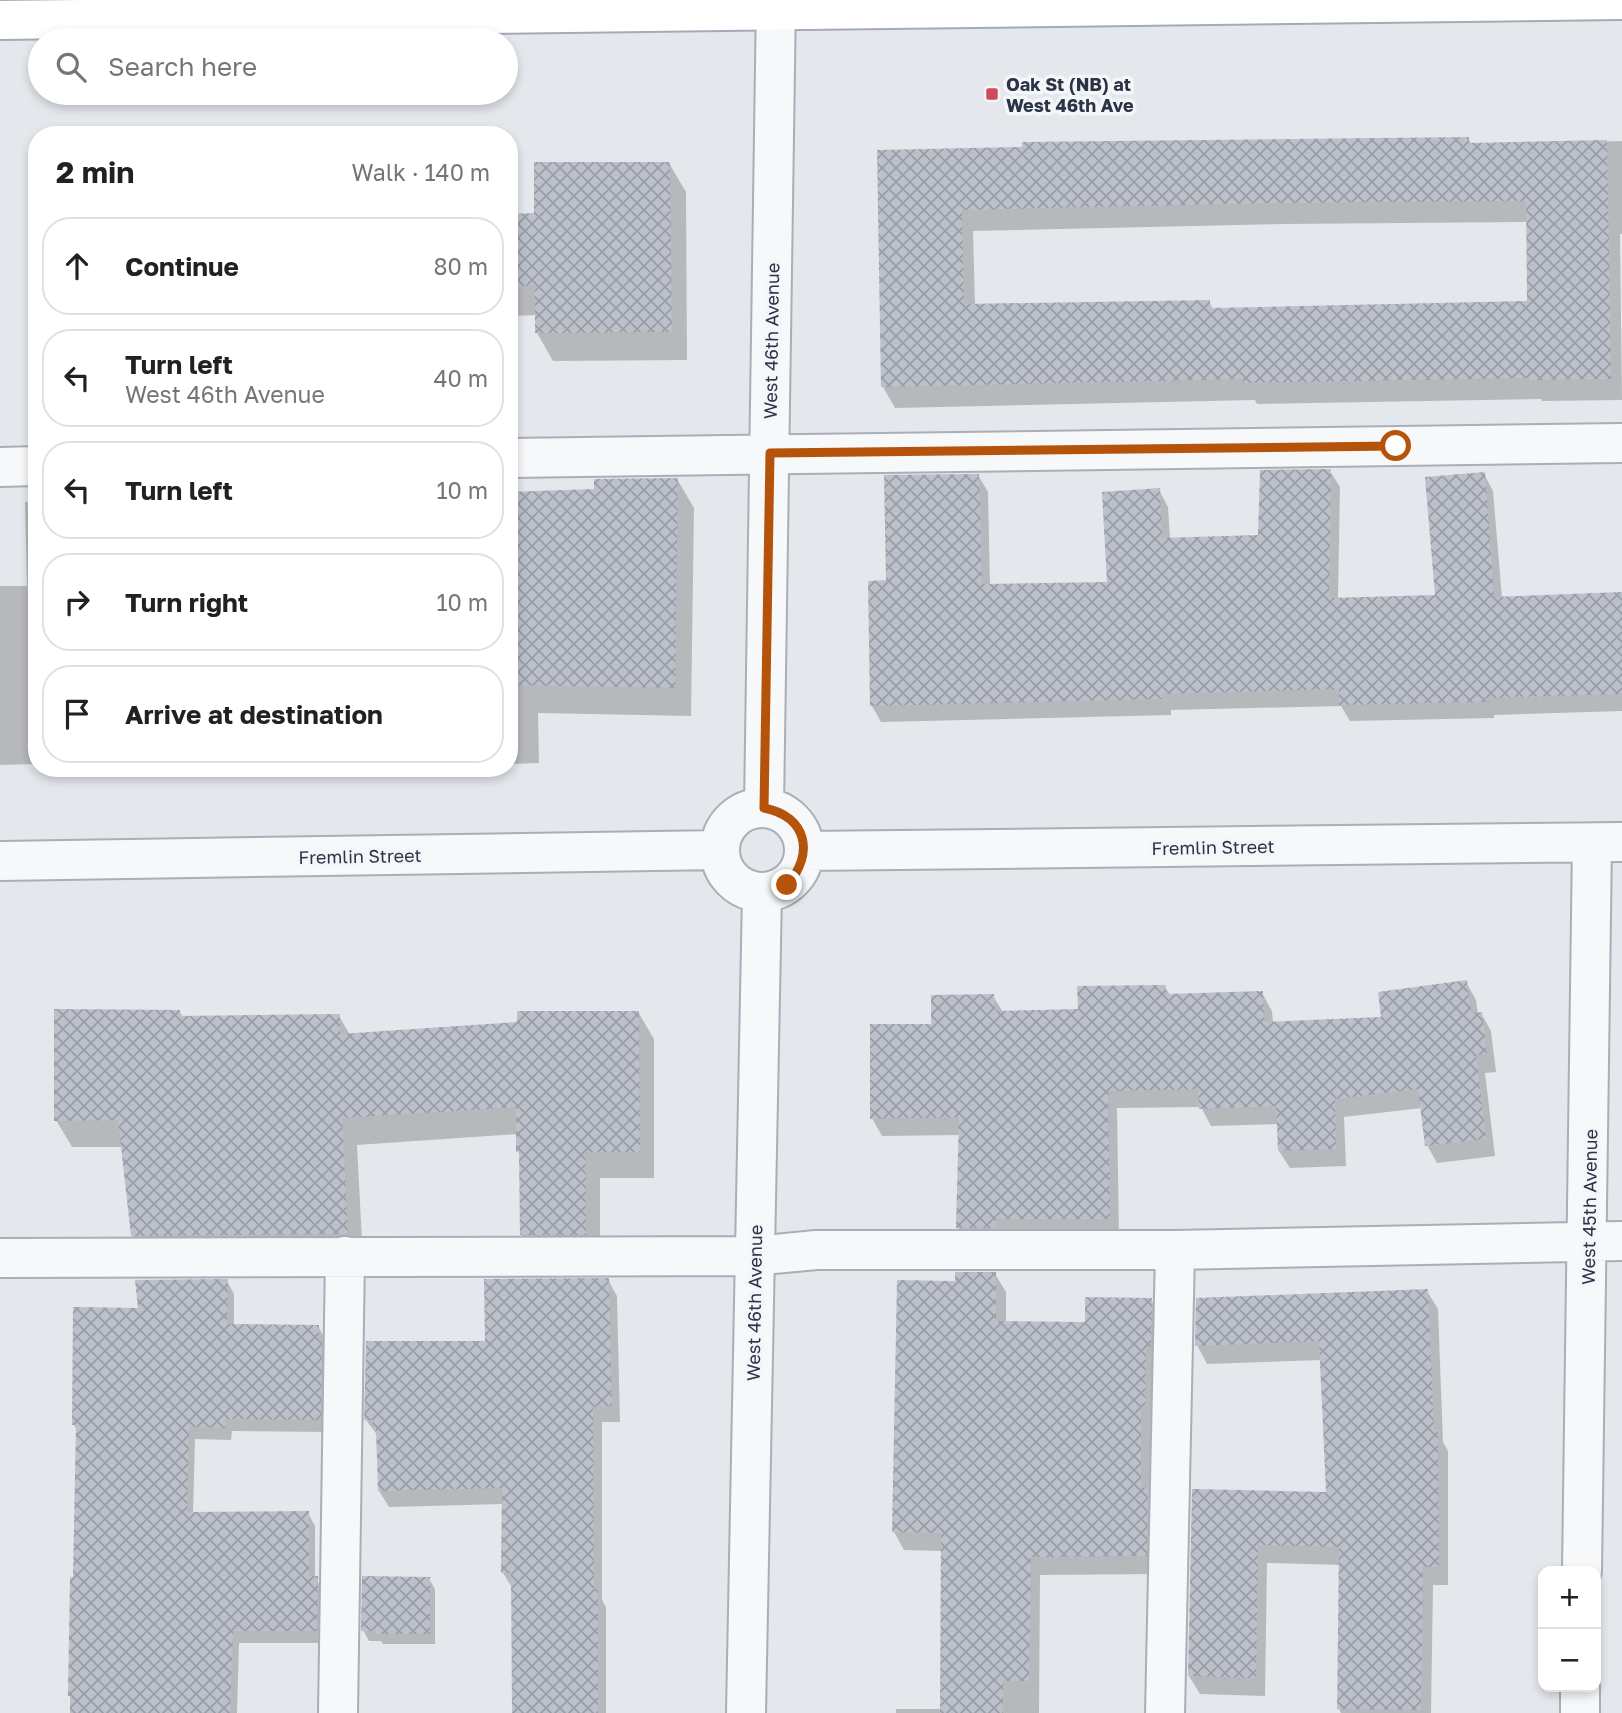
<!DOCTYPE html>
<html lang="en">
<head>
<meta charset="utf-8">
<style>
  body { margin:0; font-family:"Golos Text",sans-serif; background:#f2f2f2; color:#202124 }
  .controls { position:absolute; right:21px; bottom:21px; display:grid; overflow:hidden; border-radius:14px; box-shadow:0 4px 10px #0003 }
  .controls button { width:63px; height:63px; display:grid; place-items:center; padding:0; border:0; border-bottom:2px solid #e0e0e0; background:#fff; color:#202124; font:35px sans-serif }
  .stop { position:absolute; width:21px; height:21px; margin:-16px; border:5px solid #b45309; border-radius:50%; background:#fff }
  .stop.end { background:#b45309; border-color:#fff; box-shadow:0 2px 7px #0008 }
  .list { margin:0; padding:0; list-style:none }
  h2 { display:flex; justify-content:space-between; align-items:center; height:91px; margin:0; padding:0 28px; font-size:30px }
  h2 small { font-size:23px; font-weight:400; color:#757577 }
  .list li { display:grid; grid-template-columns:46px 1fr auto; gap:21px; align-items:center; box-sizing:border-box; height:98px; margin:0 14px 14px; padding:0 14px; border:2px solid #e0e0e0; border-radius:28px }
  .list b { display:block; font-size:26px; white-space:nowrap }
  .list p { margin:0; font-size:23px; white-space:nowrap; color:#757577 }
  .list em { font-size:23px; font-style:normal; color:#757577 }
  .icon { flex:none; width:38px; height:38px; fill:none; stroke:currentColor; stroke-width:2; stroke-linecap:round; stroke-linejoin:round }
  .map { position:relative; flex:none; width:1622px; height:1713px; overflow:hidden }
  .search { position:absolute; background:#fff; box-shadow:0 4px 10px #0003; left:28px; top:28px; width:490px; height:77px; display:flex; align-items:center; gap:18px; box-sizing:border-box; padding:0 24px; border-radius:38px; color:#757577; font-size:26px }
  .panel { position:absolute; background:#fff; box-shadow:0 4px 10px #0003; left:28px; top:126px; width:490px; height:651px; border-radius:28px }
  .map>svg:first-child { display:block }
  .shadow { fill:#0003; fill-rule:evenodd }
  .building { fill:url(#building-cross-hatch); fill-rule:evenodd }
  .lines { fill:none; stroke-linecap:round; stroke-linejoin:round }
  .minor-casing { stroke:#a9aeb7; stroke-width:42 }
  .major-casing { stroke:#a3abb8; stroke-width:42 }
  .minor { stroke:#f7f8fa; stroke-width:38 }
  .major { stroke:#fff; stroke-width:38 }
  .route { stroke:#b45309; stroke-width:9 }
  .poi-dot { fill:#d1495b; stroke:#f4f6f9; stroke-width:2.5 }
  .labels { text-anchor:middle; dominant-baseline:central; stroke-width:7; stroke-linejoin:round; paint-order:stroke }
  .poi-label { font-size:18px; font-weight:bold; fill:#2b3445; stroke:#f4f6f9; text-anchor:start }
  .street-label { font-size:18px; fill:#2b3445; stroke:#f4f6f9 }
</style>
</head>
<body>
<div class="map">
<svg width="1622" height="1713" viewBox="0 0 1622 1713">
  <defs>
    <pattern id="building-cross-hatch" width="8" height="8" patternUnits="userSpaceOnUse" patternTransform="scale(1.75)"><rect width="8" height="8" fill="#bbc0ca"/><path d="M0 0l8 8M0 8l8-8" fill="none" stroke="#989da6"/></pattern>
  </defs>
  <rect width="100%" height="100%" fill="#e4e7ec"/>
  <!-- shadow -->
  <path class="shadow" d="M 1468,138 L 1472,145 L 1622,141 L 1622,234 L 1620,234 L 1622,400 L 1542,401 L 1541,399 L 1257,404 L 1255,400 L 895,408 L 883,387 L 878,151 L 1024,148 L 1024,143 ZM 1528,222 L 1529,303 L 1213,309 L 1209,302 L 975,305 L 973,231 L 1283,224 Z
    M 669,163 L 686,192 L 687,360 L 553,361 L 537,333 L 537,315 L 509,316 L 509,216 L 536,214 Z
    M 1330,471 L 1340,487 L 1338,599 L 1437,597 L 1484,474 L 1493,491 L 1502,598 L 1622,594 L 1622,711 L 1494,715 L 1494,718 L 1350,721 L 1341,706 L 1171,710 L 1171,715 L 881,722 L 872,706 L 888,582 L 978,475 L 988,492 L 990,586 L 1109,584 L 1159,490 L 1168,507 L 1170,539 L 1260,537 Z
    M 677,479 L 694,508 L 691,716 L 538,713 L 539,763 L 509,764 L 509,494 L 596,491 Z
    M 25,502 L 37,502 L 37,764 L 0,765 L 0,586 L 27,586 Z
    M 1466,982 L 1476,1000 L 1478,1014 L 1481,1013 L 1491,1031 L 1496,1072 L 1485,1073 L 1495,1156 L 1437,1163 L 1427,1145 L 1422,1108 L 1344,1117 L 1346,1166 L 1290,1168 L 1279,1151 L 1278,1124 L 1211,1126 L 1201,1107 L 1117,1108 L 1119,1236 L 968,1245 L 958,1228 L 960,1135 L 882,1136 L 872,1118 L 933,1026 L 993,996 L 1003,1012 L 1079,1011 L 1165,987 L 1170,995 L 1262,993 L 1272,1011 L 1273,1023 L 1383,1019 Z
    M 179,1011 L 183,1017 L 339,1016 L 350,1035 L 518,1024 L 638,1012 L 654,1039 L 654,1178 L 600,1178 L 600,1261 L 537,1261 L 521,1234 L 521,1157 L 518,1152 L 518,1134 L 357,1145 L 363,1260 L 148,1262 L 132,1235 L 123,1147 L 72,1147 L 56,1120 Z
    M 995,1274 L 1006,1292 L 1006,1323 L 1086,1323 L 1151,1300 L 1162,1318 L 1155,1425 L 1151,1425 L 1151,1496 L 1156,1574 L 1040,1575 L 1039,1713 L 896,1713 L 896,1709 L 941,1709 L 943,1551 L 904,1550 L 894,1532 L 957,1283 Z
    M 608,1280 L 617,1296 L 620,1422 L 602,1422 L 602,1600 L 606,1607 L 606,1713 L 513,1713 L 513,1589 L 503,1573 L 504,1504 L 389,1507 L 379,1491 L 378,1436 L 366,1420 L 487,1343 Z
    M 227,1281 L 234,1294 L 234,1325 L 318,1326 L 325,1339 L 327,1432 L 232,1431 L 231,1440 L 195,1439 L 193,1514 L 308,1513 L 315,1526 L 315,1578 L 324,1590 L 324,1643 L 239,1643 L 237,1713 L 72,1713 L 78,1432 L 74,1425 L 140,1310 Z
    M 1427,1291 L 1438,1309 L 1443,1442 L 1448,1451 L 1448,1585 L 1433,1585 L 1431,1713 L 1341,1713 L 1339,1709 L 1341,1565 L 1267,1563 L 1265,1696 L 1200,1694 L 1189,1676 L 1193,1490 L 1328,1494 L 1322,1360 L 1207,1364 L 1197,1345 Z
    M 429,1579 L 435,1589 L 435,1644 L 383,1644 L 381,1641 L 369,1641 L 363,1630 Z"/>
  <!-- building -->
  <path class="building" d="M 1469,137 L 1469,143 L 1607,140 L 1611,379 L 1528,380 L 1528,378 L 1243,383 L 1243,379 L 881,387 L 877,150 L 1022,147 L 1022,142 ZM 1526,201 L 1527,301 L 1210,308 L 1210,300 L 964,304 L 962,210 L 1269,203 Z
    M 534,162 L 670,162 L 672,332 L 535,333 L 535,285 L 509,287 L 509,214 L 534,213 Z
    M 1331,469 L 1329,598 L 1435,595 L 1425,477 L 1485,472 L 1494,597 L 1622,592 L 1622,694 L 1485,698 L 1486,702 L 1339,705 L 1339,689 L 1162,694 L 1162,699 L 870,706 L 868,581 L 886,580 L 884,475 L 979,474 L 982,584 L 1107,582 L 1102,492 L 1160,488 L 1162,538 L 1258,535 L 1260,470 Z
    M 678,478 L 675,688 L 509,685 L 509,492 L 594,489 L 594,479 Z
    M 1467,980 L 1471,1013 L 1482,1012 L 1487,1054 L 1476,1055 L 1486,1139 L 1425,1146 L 1418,1089 L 1335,1099 L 1336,1149 L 1278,1151 L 1276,1106 L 1199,1109 L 1198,1089 L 1108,1091 L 1110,1219 L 996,1219 L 996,1228 L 956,1228 L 959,1117 L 870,1119 L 870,1024 L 931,1024 L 931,995 L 994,994 L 995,1011 L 1078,1009 L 1077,986 L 1166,985 L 1166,994 L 1263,991 L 1264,1022 L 1381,1017 L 1378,992 Z
    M 54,1009 L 180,1010 L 180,1016 L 340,1014 L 340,1034 L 517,1022 L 517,1011 L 639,1011 L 640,1152 L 585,1152 L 586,1235 L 520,1235 L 519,1152 L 516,1152 L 516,1107 L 342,1118 L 348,1234 L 131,1236 L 118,1120 L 54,1121 Z
    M 955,1272 L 996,1272 L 996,1321 L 1085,1322 L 1085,1297 L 1152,1298 L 1151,1347 L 1146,1347 L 1145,1407 L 1141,1407 L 1141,1487 L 1148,1488 L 1147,1556 L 1031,1557 L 1029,1681 L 1003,1681 L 1003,1713 L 940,1713 L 941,1533 L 892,1532 L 897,1280 L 955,1281 Z
    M 609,1278 L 612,1406 L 593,1407 L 594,1589 L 598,1589 L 598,1713 L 512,1713 L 511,1573 L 501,1573 L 502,1488 L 378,1491 L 376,1429 L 373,1429 L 373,1420 L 364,1420 L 366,1341 L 485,1341 L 484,1279 Z
    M 228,1279 L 227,1324 L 319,1325 L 319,1341 L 322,1341 L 321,1420 L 225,1419 L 225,1428 L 189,1427 L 187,1512 L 309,1511 L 309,1576 L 318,1576 L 317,1631 L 233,1631 L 230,1713 L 70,1713 L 70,1696 L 68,1696 L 70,1577 L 73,1577 L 76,1425 L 72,1425 L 73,1307 L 138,1308 L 135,1280 Z
    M 1428,1289 L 1434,1430 L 1438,1430 L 1439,1567 L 1423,1567 L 1421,1710 L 1337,1709 L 1339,1547 L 1258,1545 L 1256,1678 L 1188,1676 L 1192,1489 L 1326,1492 L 1319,1341 L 1195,1346 L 1196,1298 Z
    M 362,1576 L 430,1577 L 430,1634 L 376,1634 L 376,1631 L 361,1631 Z"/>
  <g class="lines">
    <!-- minor casing -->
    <g class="minor-casing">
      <path id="minor" d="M 509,458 L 1622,443
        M 0,467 L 37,466
        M 764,808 L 776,0
        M720 850a42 42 0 1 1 84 0a42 42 0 1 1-84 0Z
        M 804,851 L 1622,842
        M 0,861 L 720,850
        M 0,1258 L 754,1256 L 816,1250 L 1175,1250 L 1622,1241
        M 1582,1571 L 1592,843
        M 338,1713 L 345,1256
        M 746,1713 L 762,893
        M 1165,1713 L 1175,1250
        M 1580,1713 L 1580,1687"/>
    </g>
    <!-- major casing -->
    <g class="major-casing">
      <path id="major" d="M 0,20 L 1620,0"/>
    </g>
    <!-- minor -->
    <use href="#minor" class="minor"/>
    <!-- major -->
    <use href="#major" class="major"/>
  </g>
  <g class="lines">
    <!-- route -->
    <path class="route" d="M 787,885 C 815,854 807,816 764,808 L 770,453 L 1396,446"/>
  </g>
  <!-- markers -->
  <rect class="poi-dot" x="985" y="87" width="14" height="14" rx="3.5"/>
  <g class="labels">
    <!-- poi labels -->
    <g class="poi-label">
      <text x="1006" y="84">Oak St (NB) at<tspan x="1006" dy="21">West 46th Ave</tspan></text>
    </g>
    <!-- street labels -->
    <g class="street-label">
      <text transform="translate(771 341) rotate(-89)">West 46th Avenue</text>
      <text transform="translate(1213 847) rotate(-1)">Fremlin Street</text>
      <text transform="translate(360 856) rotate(-1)">Fremlin Street</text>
      <text transform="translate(1589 1207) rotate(-89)">West 45th Avenue</text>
      <text transform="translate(754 1303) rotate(-89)">West 46th Avenue</text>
    </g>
  </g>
</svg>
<div class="controls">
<button>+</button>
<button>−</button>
</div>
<div class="stop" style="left:1396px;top:446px"></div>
<div class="stop end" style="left:787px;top:885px"></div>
<div class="search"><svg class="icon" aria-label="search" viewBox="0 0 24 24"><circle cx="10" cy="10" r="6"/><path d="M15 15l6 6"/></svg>Search here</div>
<section class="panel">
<h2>2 min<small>Walk · 140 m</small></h2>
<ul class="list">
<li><svg class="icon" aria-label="ahead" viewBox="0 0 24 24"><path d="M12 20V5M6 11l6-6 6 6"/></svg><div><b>Continue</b></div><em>80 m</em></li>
<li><svg class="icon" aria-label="left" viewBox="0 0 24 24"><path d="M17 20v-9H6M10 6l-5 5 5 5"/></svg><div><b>Turn left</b><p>West 46th Avenue</p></div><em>40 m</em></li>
<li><svg class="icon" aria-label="left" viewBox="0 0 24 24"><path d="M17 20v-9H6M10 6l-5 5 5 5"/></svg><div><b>Turn left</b></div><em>10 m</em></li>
<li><svg class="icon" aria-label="right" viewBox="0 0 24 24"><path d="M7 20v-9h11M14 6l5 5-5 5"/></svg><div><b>Turn right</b></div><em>10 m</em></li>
<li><svg class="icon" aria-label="arrive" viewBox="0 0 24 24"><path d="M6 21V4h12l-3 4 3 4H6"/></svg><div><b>Arrive at destination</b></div></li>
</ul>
</section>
</div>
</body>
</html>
